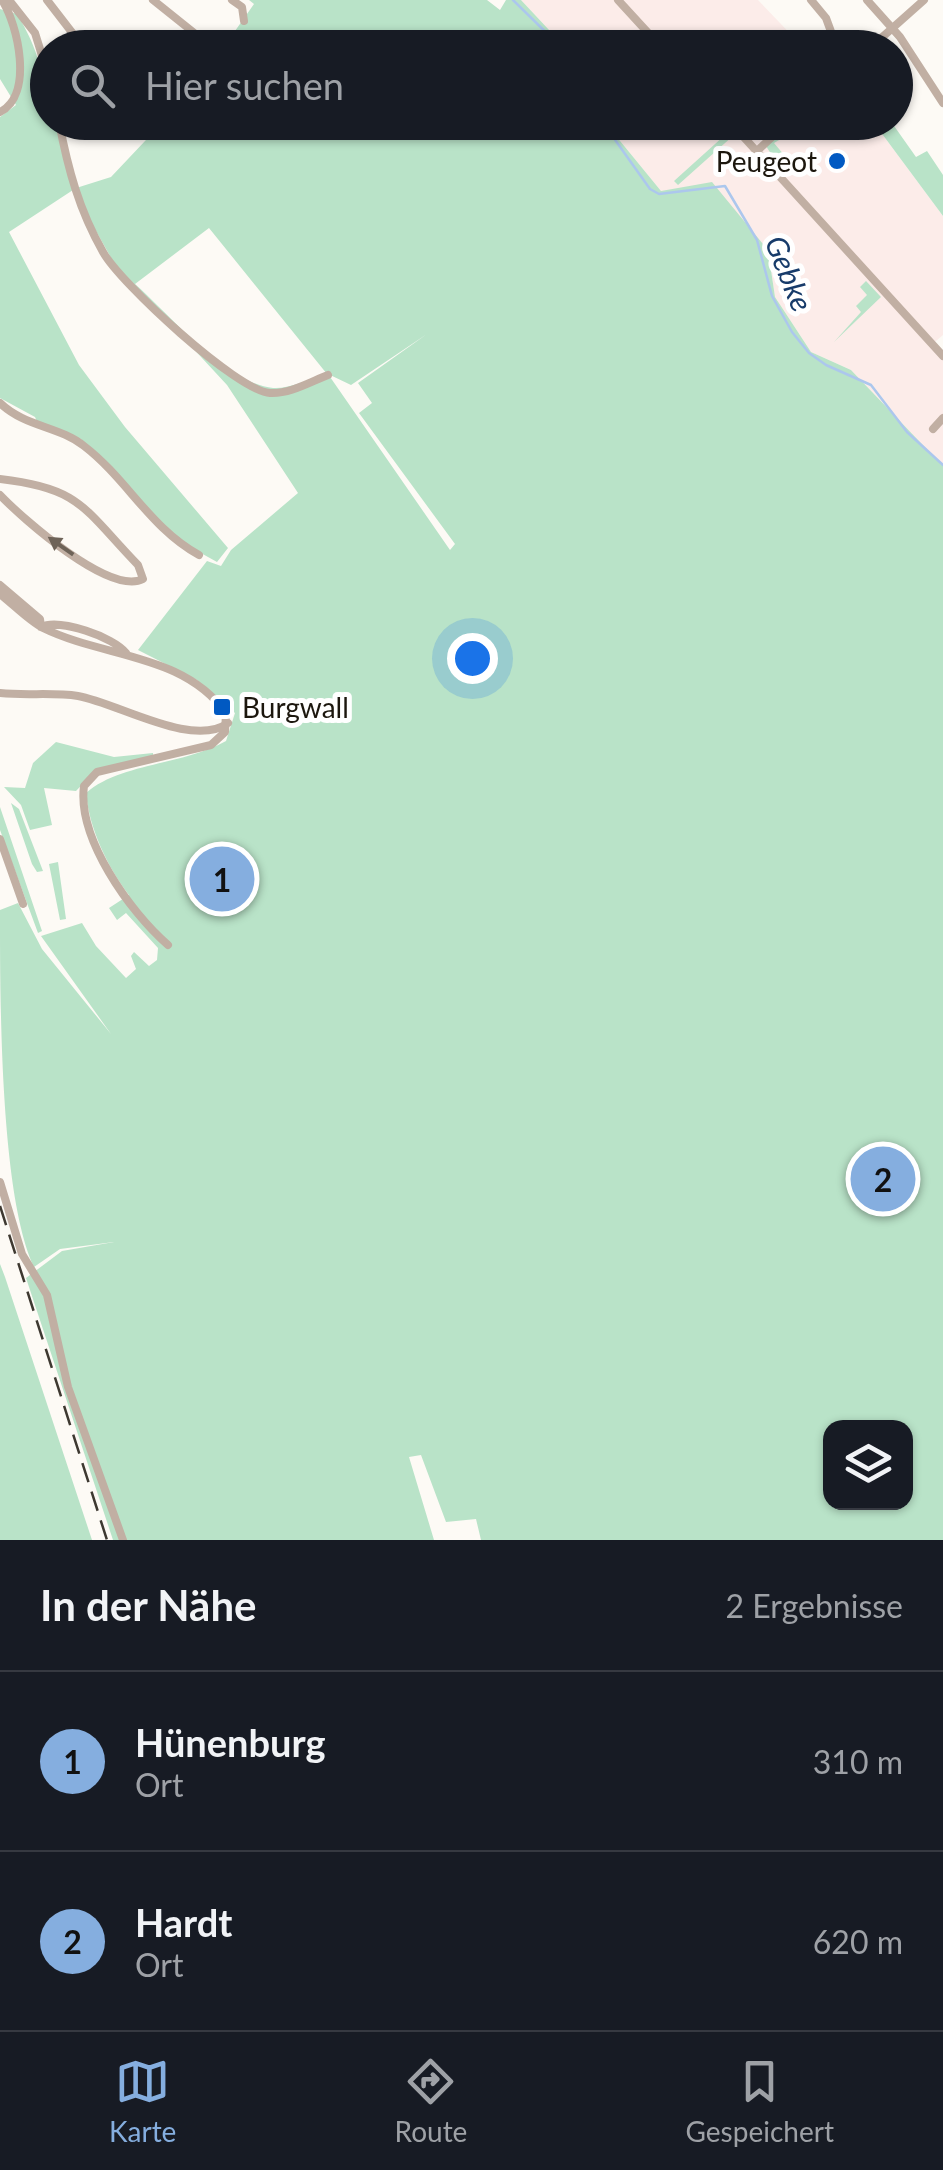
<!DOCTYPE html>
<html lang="de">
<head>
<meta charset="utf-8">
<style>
  body { margin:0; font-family:Lato,sans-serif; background:#242831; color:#f1f3f6 }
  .controls { position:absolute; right:30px; bottom:30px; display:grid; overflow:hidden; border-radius:20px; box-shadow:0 2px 8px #0004 }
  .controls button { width:90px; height:90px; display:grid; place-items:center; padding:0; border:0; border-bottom:2px solid #363941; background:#171b24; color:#f1f3f6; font:50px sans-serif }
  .you { position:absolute; left:472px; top:658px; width:35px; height:35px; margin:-25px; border:8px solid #fff; border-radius:50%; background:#1a73e8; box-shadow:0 0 0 15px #1a73e833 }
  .badge { display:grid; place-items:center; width:65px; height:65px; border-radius:50%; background:#85aedf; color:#111; font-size:32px; font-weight:700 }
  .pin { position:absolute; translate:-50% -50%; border:5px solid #fff; box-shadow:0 2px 10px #0006 }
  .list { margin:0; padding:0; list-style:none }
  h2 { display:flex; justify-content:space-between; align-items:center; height:130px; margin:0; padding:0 40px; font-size:42px }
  h2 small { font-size:32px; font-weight:400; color:#9ea1a6 }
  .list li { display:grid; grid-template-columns:65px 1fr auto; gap:30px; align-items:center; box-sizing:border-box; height:180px; padding:0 40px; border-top:2px solid #363941 }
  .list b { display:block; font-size:38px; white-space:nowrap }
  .list p { margin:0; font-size:32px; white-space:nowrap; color:#9ea1a6 }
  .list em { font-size:32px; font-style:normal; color:#9ea1a6 }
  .icon { flex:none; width:55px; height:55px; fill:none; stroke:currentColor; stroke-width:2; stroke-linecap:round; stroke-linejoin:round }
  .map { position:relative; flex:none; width:943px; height:1540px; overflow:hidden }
  .search { position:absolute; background:#171b24; box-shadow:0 2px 8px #0004; left:30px; right:30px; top:30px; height:110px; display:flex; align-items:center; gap:25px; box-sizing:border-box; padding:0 35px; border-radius:55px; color:#9ea1a6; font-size:38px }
  .sheet { height:490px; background:#171b24 }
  nav { display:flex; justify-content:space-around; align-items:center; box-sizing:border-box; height:140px; border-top:2px solid #363941; background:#171b24; font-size:28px; color:#9ea1a6 }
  nav a { display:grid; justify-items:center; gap:5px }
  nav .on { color:#85aedf }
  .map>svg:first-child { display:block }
  .commercial { fill:#fcece9 }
  .green { fill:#b9e3c8; fill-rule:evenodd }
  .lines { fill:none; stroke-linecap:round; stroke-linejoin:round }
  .stream { stroke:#acc7ed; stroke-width:2.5 }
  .street { stroke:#c1afa3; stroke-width:8 }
  .rail { stroke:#3e3931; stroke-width:2.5; stroke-dasharray:20 10; stroke-linecap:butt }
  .oneway { fill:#6e6358 }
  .poi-dot { fill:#0159c2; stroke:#fff; stroke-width:4 }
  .labels { text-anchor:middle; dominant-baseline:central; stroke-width:10; stroke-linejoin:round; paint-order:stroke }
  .poi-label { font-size:28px; fill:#1c170e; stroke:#fff; text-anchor:end }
  .water-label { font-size:30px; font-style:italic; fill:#173b6a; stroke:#fff }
</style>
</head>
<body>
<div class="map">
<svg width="943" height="1540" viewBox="0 0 943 1540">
  <rect width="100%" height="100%" fill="#fdfaf5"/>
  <!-- commercial -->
  <path class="commercial" d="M 521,0 L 758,0 L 803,47 L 565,47 Z
    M 613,123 L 874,123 L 943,216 L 943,335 L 930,346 L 943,360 L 943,466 L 851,370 L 811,352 L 775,297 L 768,250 L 661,191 L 616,136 Z"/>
  <!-- green -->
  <path class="green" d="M 249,0 L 487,0 L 500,10 L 506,0 L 521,0 L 565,47 L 223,48 L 254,4 Z
    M 0,9 L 17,14 C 38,48 47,82 48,122 L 55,123 L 73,189 L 111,177 L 162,123 L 613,123 L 616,136 L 661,191 L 712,182 L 768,250 L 775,297 L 811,352 L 851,370 L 943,466 L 943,1540 L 481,1540 L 476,1519 L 446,1522 L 421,1455 L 409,1457 L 434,1540 L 113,1540 L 26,1278 L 62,1251 L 114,1242 L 60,1249 L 34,1267 C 0,1195 0,1001 0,910 L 18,903 L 42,949 L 111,1034 L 41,936 L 82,923 L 96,946 L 126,978 L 136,969 L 131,956 L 134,952 L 149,966 L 157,960 L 158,948 L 126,913 L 117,920 L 109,908 L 129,895 C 108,868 89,828 86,793 C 120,763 184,765 226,741 L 235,713 L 197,680 L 138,650 L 207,561 L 221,566 L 231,550 L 298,493 L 227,385 L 114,263 L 73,190 L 9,232 L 79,365 L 125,427 L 228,548 L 217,562 L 172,537 L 81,439 L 38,424 L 35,417 L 0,398 L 0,117 L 16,105 L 0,79 ZM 209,228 L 327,374 C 311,379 289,389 273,388 C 227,384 169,314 135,284 ZM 427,334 L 358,383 L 372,403 L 359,413 L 455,544 L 450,550 L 328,374 L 351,385 ZM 830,1428 L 906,1428 L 906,1502 L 830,1502 Z
    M 715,123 L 722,123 L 734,135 L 678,185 L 674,181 L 725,135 Z
    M 793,123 L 798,123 L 796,130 L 774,143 L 790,162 L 778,165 L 766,146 Z
    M 874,123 L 892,123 L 916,157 L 927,151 L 943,175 L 943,216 Z
    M 866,281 L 881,297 L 834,342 L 861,312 L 856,306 L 867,295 L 860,287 Z
    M 56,742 L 114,757 L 153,753 L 153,760 L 96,770 L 76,791 L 44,788 L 52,825 L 30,830 L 21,805 L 4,787 L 25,788 L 33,763 Z
    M 11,803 L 19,809 L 43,871 L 37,872 L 32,864 Z
    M 0,807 L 42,931 L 38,933 L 0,830 Z
    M 58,862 L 66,919 L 60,920 L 49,864 Z
    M 0,1264 L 5,1277 L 92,1540 L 0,1540 Z"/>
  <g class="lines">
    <!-- stream -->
    <path class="stream" d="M 513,0 L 562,48
      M 610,122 L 613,137 L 650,189 L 659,194 L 725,186 L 757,240 L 772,296 L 792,332 L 809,353 L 826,365 L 871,385 L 907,432 L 943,465"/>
    <!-- street -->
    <path class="street" d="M 9,0 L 35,33 L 48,75
      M 47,0 L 84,48
      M 153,0 L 213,48
      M 232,0 L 242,7 L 244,21
      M 618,0 L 662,48
      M 811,0 L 826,18 L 837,48
      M 867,0 L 900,37 L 943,103
      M 870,48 L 924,0
      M 0,112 C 34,95 18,25 2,0
      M 59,122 C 68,169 79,210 103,252 C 120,283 237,391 270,393 C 290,394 310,382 328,375
      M 143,122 L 148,129
      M 730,122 L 943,356
      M 756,152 L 788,122
      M 0,403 C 25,427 59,426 84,446 C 127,479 150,528 199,555
      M 933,429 L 943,418
      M 0,479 C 81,488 84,509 138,565 L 143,579 C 110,596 23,519 0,495
      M 0,585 L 40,619 L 41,627 C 59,618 114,637 126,653
      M 0,594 C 14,605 28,620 43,628 C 104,658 183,653 226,713 L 225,732 L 211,745 L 97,772 L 84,786 C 77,838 130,912 168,945
      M 0,693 C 26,696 52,692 78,696 C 118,703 193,749 228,723
      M 0,839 L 23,904
      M 0,1182 L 22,1254 L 47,1295 L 68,1387 L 123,1540"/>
    <!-- rail -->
    <path class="rail" d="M 0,1206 L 107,1540"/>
  </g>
  <!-- one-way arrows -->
  <defs><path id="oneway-solid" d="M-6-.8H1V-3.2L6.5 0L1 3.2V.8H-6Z" transform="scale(2.5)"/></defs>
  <use class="oneway" href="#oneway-solid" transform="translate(61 546) rotate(-145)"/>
  <!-- markers -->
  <g class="poi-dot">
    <circle cx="837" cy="161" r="10"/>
    <rect x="212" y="697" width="20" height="20" rx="5"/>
  </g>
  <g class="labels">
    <!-- poi labels -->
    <g class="poi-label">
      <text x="817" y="161">Peugeot</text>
      <text x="242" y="707" text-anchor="start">Burgwall</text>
    </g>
    <!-- water labels -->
    <g class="water-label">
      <text transform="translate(790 273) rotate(68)">Gebke</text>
    </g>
  </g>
</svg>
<div class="controls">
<button><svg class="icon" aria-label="layers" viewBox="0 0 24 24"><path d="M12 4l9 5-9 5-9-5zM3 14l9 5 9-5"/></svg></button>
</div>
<div class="you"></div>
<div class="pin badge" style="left:222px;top:879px">1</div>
<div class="pin badge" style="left:883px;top:1179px">2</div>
<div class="search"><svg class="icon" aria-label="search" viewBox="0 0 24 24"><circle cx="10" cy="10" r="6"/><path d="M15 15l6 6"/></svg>Hier suchen</div>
</div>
<section class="sheet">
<h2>In der Nähe<small>2 Ergebnisse</small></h2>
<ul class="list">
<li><span class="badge">1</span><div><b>Hünenburg</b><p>Ort</p></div><em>310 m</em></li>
<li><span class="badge">2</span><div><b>Hardt</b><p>Ort</p></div><em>620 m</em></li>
</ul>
</section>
<nav>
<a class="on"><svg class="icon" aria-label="map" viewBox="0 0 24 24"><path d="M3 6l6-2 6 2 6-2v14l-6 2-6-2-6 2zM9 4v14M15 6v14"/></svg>Karte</a>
<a><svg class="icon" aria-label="directions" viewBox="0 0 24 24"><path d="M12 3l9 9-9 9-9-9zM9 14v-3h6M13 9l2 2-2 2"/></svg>Route</a>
<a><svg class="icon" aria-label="saved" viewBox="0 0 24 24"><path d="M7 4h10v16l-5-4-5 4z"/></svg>Gespeichert</a>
</nav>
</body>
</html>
